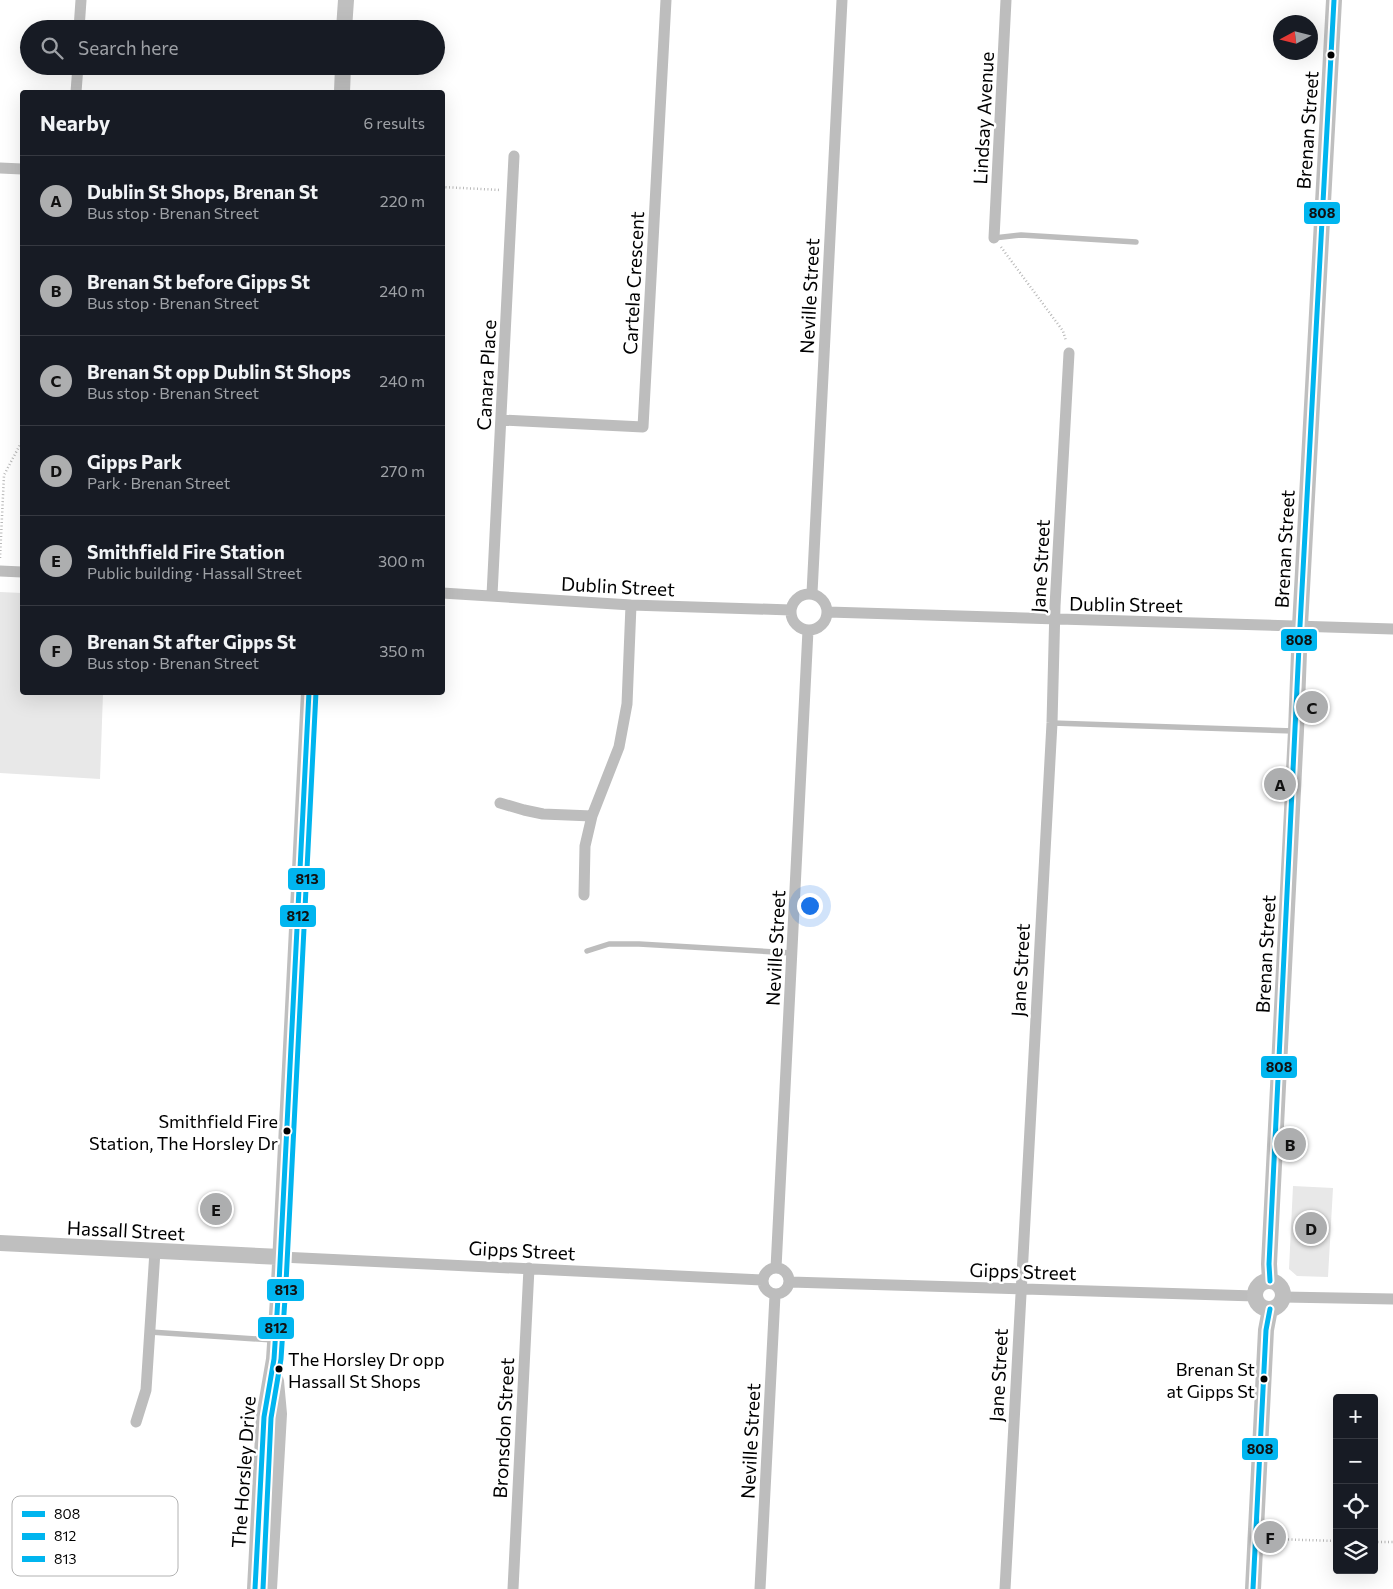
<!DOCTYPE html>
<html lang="en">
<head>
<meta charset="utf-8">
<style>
  body { margin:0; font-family:Commissioner,sans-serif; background:#242831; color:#f1f3f6 }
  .controls { position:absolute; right:15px; bottom:15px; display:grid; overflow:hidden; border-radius:5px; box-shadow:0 5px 20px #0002 }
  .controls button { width:45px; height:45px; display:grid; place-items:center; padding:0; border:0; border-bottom:1px solid #363941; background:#171b24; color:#f1f3f6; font:25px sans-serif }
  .compass { position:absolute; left:1273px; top:15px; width:45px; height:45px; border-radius:50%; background:#171b24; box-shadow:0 5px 20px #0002; rotate:263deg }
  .you { position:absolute; left:809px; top:905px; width:18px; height:18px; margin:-12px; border:4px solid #fff; border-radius:50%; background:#1a73e8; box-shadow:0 0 0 8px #1a73e833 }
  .badge { display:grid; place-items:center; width:32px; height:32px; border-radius:50%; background:#adaeaf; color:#111; font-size:16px; font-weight:700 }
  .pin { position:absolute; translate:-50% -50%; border:2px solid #fff; box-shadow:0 1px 5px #0006 }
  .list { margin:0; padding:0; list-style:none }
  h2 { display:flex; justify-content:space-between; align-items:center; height:65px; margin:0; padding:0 20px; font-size:21px }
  h2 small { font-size:16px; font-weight:400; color:#9ea1a6 }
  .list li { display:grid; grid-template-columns:32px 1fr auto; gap:15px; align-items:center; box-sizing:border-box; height:90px; padding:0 20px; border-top:1px solid #363941 }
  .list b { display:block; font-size:19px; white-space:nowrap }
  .list p { margin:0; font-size:16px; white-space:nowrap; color:#9ea1a6 }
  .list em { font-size:16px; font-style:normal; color:#9ea1a6 }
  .icon { flex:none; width:28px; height:28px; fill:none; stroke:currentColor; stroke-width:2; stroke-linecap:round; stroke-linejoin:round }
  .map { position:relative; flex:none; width:1393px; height:1589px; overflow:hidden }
  .search { position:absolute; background:#171b24; box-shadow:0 5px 20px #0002; left:20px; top:20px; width:425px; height:55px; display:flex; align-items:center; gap:12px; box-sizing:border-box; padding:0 18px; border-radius:28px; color:#9ea1a6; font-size:19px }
  .panel { position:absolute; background:#171b24; box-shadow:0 5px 20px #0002; left:20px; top:90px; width:425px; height:605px; border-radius:5px }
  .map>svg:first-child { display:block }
  .green { fill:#e8e8e8 }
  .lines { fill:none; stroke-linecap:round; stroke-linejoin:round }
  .path { stroke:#b8b8b8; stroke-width:2.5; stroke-dasharray:1 2.5; stroke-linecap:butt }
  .lane { stroke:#bdbdbd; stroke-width:5.5 }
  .street { stroke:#bdbdbd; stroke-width:11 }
  .secondary { stroke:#bfbfbf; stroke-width:16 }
  .bus-1-casing { stroke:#fff; stroke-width:9 }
  .bus-2-casing { stroke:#fff; stroke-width:9 }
  .bus-3-casing { stroke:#fff; stroke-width:9 }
  .bus-1 { stroke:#00b5ef; stroke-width:5 }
  .bus-2 { stroke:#00b5ef; stroke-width:5 }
  .bus-3 { stroke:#00b5ef; stroke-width:5 }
  .bus-dot { fill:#000; stroke:#fff; stroke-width:2 }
  .labels { text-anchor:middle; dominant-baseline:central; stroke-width:5; stroke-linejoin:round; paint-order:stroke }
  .bus-label { font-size:18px; fill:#000; stroke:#fff; text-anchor:end }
  .street-label { font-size:19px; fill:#000; stroke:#fff }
  .key { fill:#fff; stroke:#b2b2b2; stroke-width:1 }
  .key-label { font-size:14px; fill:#000 }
  .line-badge { stroke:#fff; stroke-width:2 }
  .pale-badge-label { font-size:14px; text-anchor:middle; font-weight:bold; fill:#111 }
</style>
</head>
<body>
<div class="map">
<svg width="1393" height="1589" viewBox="0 0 1393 1589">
  <rect width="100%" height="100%" fill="#fff"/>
  <!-- green -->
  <path class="green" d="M 0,592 L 22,593 L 22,692 L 103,693 L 100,779 L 0,773 Z
    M 1293,1186 L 1333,1188 L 1328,1277 L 1297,1276 L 1289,1269 Z"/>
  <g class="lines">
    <!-- path -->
    <path class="path" d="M 442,187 L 501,190
      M 1001,247 L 1063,331 L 1066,341
      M 0,558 L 4,475 L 22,441
      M 1274,1539 L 1337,1541
      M 1374,1542 L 1393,1542"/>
    <!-- lane -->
    <path class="lane" d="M 994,238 L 1021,235 L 1136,242
      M 1052,723 L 1294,731
      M 587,951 L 609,944 L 639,944 L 792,953
      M 150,1332 L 273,1340"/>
    <!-- street -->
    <path class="street" d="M 79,29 L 81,0
      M 76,92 L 78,66
      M 0,168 L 22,169
      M 994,238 L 1006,0
      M 501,420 L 643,427 L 666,0
      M 0,571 L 22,572
      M 442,593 L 631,605 L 791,610
      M 812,593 L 842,0
      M791 612a18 18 0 1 1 36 0a18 18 0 1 1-36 0Z
      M 492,595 L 514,156
      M 828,612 L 1393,629
      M 500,803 L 524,810 L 543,814 L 592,816
      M 584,895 L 585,846 L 592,816 L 619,747 L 627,704 L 631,605
      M 281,1257 L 762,1280
      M763 1281a13 13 0 1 1 26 0a13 13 0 1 1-26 0Z
      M 776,1268 L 808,630
      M 790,1282 L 1255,1296
      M 1283,1297 L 1393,1299
      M 136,1422 L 146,1390 L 155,1251
      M 513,1589 L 529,1268
      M 760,1589 L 775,1295
      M 1005,1589 L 1052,723 L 1055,606 L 1069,353"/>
    <!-- secondary -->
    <path class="secondary" d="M 344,29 L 346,0
      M 342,92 L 343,66
      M 0,1243 L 281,1257
      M1255 1295a14 14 0 1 1 28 0a14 14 0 1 1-28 0Z
      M 1270,1281 L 1269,1264 L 1296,731 L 1300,626 L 1334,0
      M 255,1589 L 264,1417 L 274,1359 L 279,1283 L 309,692
      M 269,1589 L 279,1414 L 276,1381
      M 1253,1589 L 1266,1330 L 1270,1309"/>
    <!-- bus-1 casing -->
    <g class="bus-1-casing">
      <path id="bus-1" d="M 1270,1281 L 1269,1264 L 1300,626 L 1334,0
        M 1253,1589 L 1266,1330 L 1270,1309"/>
    </g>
    <!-- bus-2 casing -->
    <g class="bus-2-casing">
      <path id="bus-2" d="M 255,1589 L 264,1417 L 274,1359 L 279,1283 L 309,692"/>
    </g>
    <!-- bus-3 casing -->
    <g class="bus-3-casing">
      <path id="bus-3" d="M 263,1589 L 271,1418 L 281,1359 L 286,1283 L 316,692"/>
    </g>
    <!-- bus-1 -->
    <use href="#bus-1" class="bus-1"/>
    <!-- bus-2 -->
    <use href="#bus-2" class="bus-2"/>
    <!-- bus-3 -->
    <use href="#bus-3" class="bus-3"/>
  </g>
  <!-- markers -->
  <g class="bus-dot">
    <circle cx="1331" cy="55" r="4.5"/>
    <circle cx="287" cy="1131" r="4.5"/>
    <circle cx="279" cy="1369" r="4.5"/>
    <circle cx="1264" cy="1379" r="4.5"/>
  </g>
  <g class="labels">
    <!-- bus labels -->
    <g class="bus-label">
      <text x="278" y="1121">Smithfield Fire<tspan x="278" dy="22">Station, The Horsley Dr</tspan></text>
      <text x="288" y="1359" text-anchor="start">The Horsley Dr opp<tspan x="288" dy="22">Hassall St Shops</tspan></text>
      <text x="1255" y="1369">Brenan St<tspan x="1255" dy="22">at Gipps St</tspan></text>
    </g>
    <!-- street labels -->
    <g class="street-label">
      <text transform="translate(983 118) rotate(-87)">Lindsay Avenue</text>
      <text transform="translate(1307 130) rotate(-86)">Brenan Street</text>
      <text transform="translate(633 283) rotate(-87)">Cartela Crescent</text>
      <text transform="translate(809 296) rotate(-87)">Neville Street</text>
      <text transform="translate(486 375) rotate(-87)">Canara Place</text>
      <text transform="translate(1284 549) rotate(-87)">Brenan Street</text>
      <text transform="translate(1040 566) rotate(-87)">Jane Street</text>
      <text transform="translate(618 586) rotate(3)">Dublin Street</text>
      <text transform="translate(1126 604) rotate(1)">Dublin Street</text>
      <text transform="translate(775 948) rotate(-87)">Neville Street</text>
      <text transform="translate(1265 954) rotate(-87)">Brenan Street</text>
      <text transform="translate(1020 970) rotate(-87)">Jane Street</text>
      <text transform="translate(126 1230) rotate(3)">Hassall Street</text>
      <text transform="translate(522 1250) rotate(3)">Gipps Street</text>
      <text transform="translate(1023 1271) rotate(2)">Gipps Street</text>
      <text transform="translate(998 1375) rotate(-87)">Jane Street</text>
      <text transform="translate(503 1428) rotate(-87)">Bronsdon Street</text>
      <text transform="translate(750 1441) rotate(-87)">Neville Street</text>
      <text transform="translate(243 1472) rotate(-86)">The Horsley Drive</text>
    </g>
  </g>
  <!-- legend -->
  <rect x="12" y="1496" width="166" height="80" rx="8" class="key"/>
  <rect x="22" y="1511" width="23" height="6" fill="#00b5ef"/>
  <rect x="22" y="1533" width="23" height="7" fill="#00b5ef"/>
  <rect x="22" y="1556" width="23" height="6" fill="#00b5ef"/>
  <g class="key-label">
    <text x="54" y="1519">808</text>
    <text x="54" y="1541">812</text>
    <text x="54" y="1564">813</text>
  </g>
  <g class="line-badge">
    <rect x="1303" y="201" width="38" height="24" rx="5" fill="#00b5ef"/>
    <rect x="1280" y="628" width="38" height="24" rx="5" fill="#00b5ef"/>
    <rect x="287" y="867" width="39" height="24" rx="5" fill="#00b5ef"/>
    <rect x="279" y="904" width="38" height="24" rx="5" fill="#00b5ef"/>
    <rect x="1260" y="1055" width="38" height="24" rx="5" fill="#00b5ef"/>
    <rect x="266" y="1278" width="39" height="24" rx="5" fill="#00b5ef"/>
    <rect x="257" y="1316" width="38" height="24" rx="5" fill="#00b5ef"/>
    <rect x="1241" y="1437" width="38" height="24" rx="5" fill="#00b5ef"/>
  </g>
  <g class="pale-badge-label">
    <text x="1322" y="218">808</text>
    <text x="1299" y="645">808</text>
    <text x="307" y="884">813</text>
    <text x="298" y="921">812</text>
    <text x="1279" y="1072">808</text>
    <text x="286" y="1295">813</text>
    <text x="276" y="1333">812</text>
    <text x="1260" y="1454">808</text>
  </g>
</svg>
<div class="controls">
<button>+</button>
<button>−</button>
<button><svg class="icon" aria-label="locate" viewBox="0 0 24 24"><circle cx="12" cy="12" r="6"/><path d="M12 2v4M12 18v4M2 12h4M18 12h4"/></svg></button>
<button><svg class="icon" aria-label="layers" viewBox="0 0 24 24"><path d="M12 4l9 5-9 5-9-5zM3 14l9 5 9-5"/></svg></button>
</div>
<svg class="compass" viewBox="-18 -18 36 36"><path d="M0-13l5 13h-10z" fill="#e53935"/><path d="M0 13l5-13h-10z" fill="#9ea1a6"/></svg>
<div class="you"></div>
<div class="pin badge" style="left:1280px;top:784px">A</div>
<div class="pin badge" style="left:1290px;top:1144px">B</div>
<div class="pin badge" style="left:1312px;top:707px">C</div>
<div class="pin badge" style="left:1311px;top:1228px">D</div>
<div class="pin badge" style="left:216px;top:1209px">E</div>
<div class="pin badge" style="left:1270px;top:1537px">F</div>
<div class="search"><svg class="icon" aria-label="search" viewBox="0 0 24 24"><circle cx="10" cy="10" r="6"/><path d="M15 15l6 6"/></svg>Search here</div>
<section class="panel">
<h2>Nearby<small>6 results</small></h2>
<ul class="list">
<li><span class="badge">A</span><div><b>Dublin St Shops, Brenan St</b><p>Bus stop · Brenan Street</p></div><em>220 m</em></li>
<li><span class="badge">B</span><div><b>Brenan St before Gipps St</b><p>Bus stop · Brenan Street</p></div><em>240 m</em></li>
<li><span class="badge">C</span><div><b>Brenan St opp Dublin St Shops</b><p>Bus stop · Brenan Street</p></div><em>240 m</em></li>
<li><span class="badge">D</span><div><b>Gipps Park</b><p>Park · Brenan Street</p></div><em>270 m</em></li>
<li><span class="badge">E</span><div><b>Smithfield Fire Station</b><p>Public building · Hassall Street</p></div><em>300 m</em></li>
<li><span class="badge">F</span><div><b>Brenan St after Gipps St</b><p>Bus stop · Brenan Street</p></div><em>350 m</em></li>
</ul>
</section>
</div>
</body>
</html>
